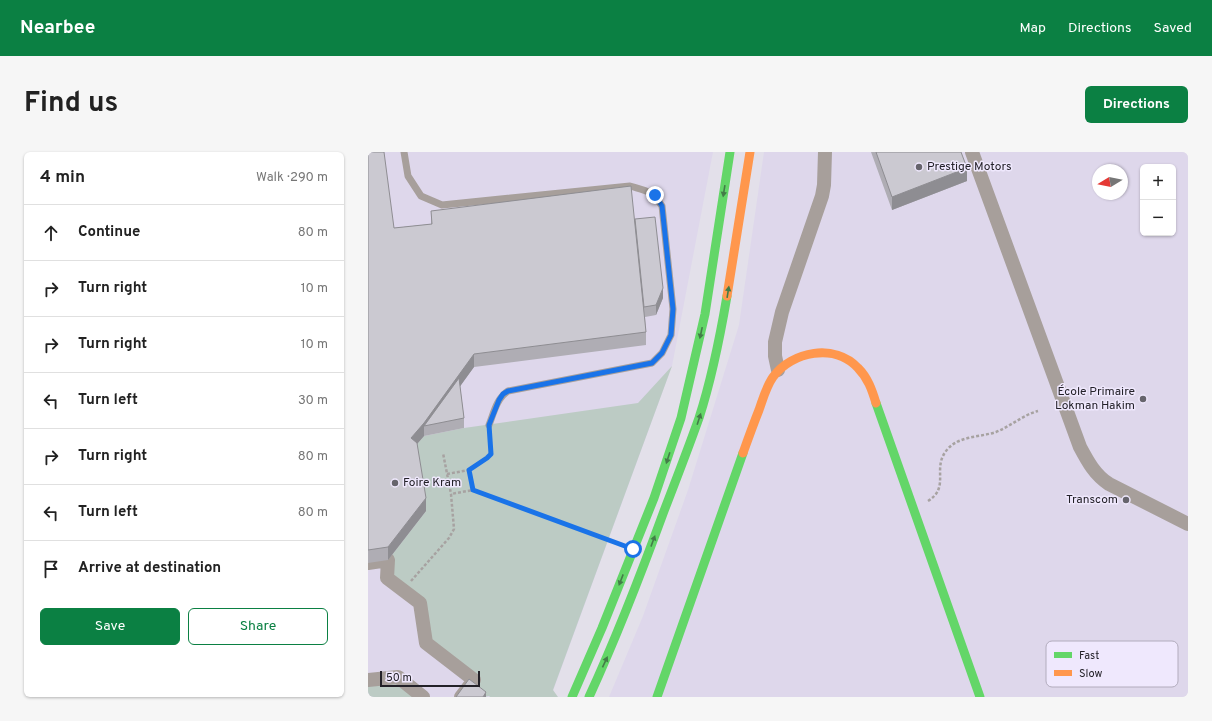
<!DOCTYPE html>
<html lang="en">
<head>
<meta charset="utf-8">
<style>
  body { margin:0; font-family:Overpass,sans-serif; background:#f6f6f6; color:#222 }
  .controls { position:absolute; right:12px; top:12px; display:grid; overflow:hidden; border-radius:6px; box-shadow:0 1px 3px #0004 }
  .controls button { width:36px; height:36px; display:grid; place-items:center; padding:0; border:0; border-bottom:1px solid #e0e0e0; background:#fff; color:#222; font:20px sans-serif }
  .compass { position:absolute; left:724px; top:12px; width:36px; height:36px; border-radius:50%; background:#fff; box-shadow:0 1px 3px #0004; rotate:260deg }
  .scale { position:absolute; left:12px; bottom:10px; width:100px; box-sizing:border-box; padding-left:4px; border:2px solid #232128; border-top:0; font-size:11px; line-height:14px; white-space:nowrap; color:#232128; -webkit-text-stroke:3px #efe8fd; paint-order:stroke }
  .stop { position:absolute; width:12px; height:12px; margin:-9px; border:3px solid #1a73e8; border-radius:50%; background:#fff }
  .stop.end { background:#1a73e8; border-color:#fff; box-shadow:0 1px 4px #0008 }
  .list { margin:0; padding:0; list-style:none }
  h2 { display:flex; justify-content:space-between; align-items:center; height:52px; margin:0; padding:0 16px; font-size:17px }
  h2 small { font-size:13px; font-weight:400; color:#767676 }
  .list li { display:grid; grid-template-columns:26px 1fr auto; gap:12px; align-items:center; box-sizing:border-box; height:56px; padding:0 16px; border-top:1px solid #e0e0e0 }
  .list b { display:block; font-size:15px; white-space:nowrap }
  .list em { font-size:13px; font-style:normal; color:#767676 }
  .actions { display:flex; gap:8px; padding:12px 16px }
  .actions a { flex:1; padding:9px 0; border:1px solid #0b8043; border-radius:6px; text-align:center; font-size:14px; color:#0b8043 }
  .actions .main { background:#0b8043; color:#fff }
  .icon { flex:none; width:22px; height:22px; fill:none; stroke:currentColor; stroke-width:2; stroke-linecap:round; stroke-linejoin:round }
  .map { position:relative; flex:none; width:820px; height:545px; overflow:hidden; border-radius:6px }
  header { display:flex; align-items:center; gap:24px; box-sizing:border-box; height:56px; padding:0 20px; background:#0b8043; color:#fff }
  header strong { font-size:19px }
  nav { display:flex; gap:22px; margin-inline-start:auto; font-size:14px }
  .intro { display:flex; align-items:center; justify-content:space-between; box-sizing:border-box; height:96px; padding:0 24px }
  h1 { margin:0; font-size:28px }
  .button { padding:10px 18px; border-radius:6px; background:#0b8043; color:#fff; font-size:14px; font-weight:700 }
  main { display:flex; gap:24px; padding:0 24px }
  aside { flex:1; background:#fff; border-radius:6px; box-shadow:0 1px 3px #0004 }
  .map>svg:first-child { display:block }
  .built { fill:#ded7eb; fill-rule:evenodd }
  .green { fill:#bccbc4 }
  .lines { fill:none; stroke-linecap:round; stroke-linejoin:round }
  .path { stroke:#a7a2a1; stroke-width:2.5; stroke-dasharray:3 2; stroke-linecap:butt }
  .lane { stroke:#a79f9b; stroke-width:7 }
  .street { stroke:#a79f9b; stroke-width:14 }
  .fast { stroke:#63d668; stroke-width:9 }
  .slow { stroke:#ff974d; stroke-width:9 }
  .wall { fill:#afadb4 }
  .shaded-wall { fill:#8e8d92 }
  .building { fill:#cbc9d1; stroke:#8e8d92 }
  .oneway { fill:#437c48 }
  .route { stroke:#1a73e8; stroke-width:5 }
  .poi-dot { fill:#66646c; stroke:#efe8fd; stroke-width:1.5 }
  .labels { text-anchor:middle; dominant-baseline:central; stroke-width:3; stroke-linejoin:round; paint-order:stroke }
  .poi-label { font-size:12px; fill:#232128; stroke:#efe8fd; text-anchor:start }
  .key { fill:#efe8fd; stroke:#b2acbd; stroke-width:1 }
  .key-label { font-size:11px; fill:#232128 }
</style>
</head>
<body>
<header>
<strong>Nearbee</strong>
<nav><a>Map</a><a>Directions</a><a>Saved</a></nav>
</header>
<div class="intro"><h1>Find us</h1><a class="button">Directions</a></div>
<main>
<aside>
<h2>4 min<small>Walk · 290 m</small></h2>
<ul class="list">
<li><svg class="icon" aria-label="ahead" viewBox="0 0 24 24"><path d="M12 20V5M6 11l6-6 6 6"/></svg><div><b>Continue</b></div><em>80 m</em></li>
<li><svg class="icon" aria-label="right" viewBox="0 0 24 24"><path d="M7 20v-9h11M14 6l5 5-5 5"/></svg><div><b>Turn right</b></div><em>10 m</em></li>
<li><svg class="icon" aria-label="right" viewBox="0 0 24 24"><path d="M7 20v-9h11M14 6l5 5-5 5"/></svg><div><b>Turn right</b></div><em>10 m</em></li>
<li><svg class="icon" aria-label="left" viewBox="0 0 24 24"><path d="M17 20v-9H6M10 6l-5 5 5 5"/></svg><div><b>Turn left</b></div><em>30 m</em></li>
<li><svg class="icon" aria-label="right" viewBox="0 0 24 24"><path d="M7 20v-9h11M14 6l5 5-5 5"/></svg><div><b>Turn right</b></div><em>80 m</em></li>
<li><svg class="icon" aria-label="left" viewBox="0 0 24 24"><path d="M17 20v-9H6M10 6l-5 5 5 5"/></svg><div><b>Turn left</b></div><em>80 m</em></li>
<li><svg class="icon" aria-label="arrive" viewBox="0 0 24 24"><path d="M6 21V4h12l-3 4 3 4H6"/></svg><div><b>Arrive at destination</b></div></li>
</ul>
<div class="actions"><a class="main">Save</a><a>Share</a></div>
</aside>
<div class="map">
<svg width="820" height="545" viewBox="0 0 820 545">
  <rect width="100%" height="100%" fill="#e3e0ea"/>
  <!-- built -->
  <path class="built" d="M 0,0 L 345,0 L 304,214 L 185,539 L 148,545 L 0,545 Z
    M 396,0 L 820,0 L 820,545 L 241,545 L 275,464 L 320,338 L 371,173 ZM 775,15 L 805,15 L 805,81 L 775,81 ZM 730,18 L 754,18 L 754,42 L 730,42 Z"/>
  <!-- green -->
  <path class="green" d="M 304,214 L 185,538 L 190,545 L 122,545 L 121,544 L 116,545 L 58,491 L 52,451 L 19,426 L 20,408 L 58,359 L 43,299 L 56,284 L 96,276 L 270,251 Z
    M 30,525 L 55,545 L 0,545 L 0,528 Z"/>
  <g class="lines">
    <!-- path -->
    <path class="path" d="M 101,318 C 122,304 124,308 122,282
      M 79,322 L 101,318 L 105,338 L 83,342
      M 105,338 L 252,392
      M 560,349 C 581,336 566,319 576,302 C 579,297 584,292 589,290 C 601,284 616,284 628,280 C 643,274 655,263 670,259
      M 43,429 L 81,386 L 86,377 L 83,342 L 75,301"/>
    <!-- lane -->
    <path class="lane" d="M 36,0 L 40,24 L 53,44 L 74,53 L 262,34 C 279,39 283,38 294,54 L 305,157 L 303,183 L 294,201 L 284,211 L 140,239 C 129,246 126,260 121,273"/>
    <!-- street -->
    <path class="street" d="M 604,0 L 712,295 C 720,310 727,323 741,332 L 820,372
      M 410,218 L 407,204 L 407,190 L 414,160 L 454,44 L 456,33 L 457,0
      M 0,411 L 20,408 L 19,426 L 52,451 L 58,491 L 106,528 L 93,545
      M 0,528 L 30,525 L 55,545"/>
    <!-- fast -->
    <path class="fast" d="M 508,251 L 612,545
      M 204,545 L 234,476 L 286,346 L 313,266 L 337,162 L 362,0
      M 221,545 C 249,484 273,422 296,359 C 308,328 320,297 331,266 C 344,226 352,185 359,144
      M 289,545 L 375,301"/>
    <!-- slow -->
    <path class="slow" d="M 359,144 L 382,0
      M 375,301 C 380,287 385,273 391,258 C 395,247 398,235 405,225 C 424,199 467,191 490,216 C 500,226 504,238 508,251"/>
  </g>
  <!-- wall -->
  <path class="wall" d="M 0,0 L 26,76 L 63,72 L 63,59 L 267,67 L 295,146 L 288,163 L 277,165 L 278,180 L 278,193 L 106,215 L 92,234 L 96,266 L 96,276 L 56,284 L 49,292 L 58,359 L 20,408 L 0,411 Z
    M 503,0 L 593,0 L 599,29 L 524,58 Z"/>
  <!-- shaded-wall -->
  <path class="shaded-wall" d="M 599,16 L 599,29 L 524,58 L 524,45 Z
    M 295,136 L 295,146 L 288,163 L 288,153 Z
    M 106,202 L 106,215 L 65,272 L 56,274 L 56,284 L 43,299 L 43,286 Z
    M 58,346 L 58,359 L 20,408 L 20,395 Z
    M 118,540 L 118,545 L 115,545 Z"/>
  <!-- building -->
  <path class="building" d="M 0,0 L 16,0 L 26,76 L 64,72 L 63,59 L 263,34 L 278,180 L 106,202 L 56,271 L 43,286 L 49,291 L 58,346 L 20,395 L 0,398 Z
    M 508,0 L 593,0 L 599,16 L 524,45 Z
    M 287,65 L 295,136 L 288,153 L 276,155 L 267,67 Z
    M 91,226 L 96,266 L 56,274 Z
    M 101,527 L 118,540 L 115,545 L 88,545 Z"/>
  <!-- one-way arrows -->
  <defs><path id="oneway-solid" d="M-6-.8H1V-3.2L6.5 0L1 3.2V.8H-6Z"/></defs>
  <g class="oneway">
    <use href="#oneway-solid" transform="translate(356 39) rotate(99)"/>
    <use href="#oneway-solid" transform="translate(360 140) rotate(-81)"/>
    <use href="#oneway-solid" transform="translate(333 181) rotate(102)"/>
    <use href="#oneway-solid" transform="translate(331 267) rotate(-72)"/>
    <use href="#oneway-solid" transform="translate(300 306) rotate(108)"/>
    <use href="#oneway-solid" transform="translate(285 389) rotate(-70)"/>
    <use href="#oneway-solid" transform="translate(253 428) rotate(111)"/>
    <use href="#oneway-solid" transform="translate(237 510) rotate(-65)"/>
  </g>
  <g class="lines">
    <!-- route -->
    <path class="route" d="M 265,397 L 105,338 L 101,318 L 119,306 L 123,302 L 121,273 L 131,248 L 135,242 L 140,239 L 284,211 L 294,201 L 303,183 L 305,157 L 294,54 L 287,43"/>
  </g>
  <!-- markers -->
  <g class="poi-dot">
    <circle cx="551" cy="15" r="4"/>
    <circle cx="775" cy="247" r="4"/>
    <circle cx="27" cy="331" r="4"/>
    <circle cx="758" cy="348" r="4"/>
  </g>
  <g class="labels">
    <!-- poi labels -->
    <g class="poi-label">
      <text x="559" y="15">Prestige Motors</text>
      <text x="767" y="240" text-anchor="end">École Primaire<tspan x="767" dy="14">Lokman Hakim</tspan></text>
      <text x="35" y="331">Foire Kram</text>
      <text x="750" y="348" text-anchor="end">Transcom</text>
    </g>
  </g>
  <!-- legend -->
  <rect x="678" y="489" width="132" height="46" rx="6" class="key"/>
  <rect x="686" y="500" width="18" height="6" fill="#63d668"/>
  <rect x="686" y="518" width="18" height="6" fill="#ff974d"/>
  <g class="key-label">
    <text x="711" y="507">Fast</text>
    <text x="711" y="525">Slow</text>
  </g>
</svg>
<div class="controls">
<button>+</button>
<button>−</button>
</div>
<svg class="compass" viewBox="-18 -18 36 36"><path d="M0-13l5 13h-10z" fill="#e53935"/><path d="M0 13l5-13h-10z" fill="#767676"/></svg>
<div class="scale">50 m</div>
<div class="stop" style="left:265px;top:397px"></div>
<div class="stop end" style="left:287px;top:43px"></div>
</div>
</main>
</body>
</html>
